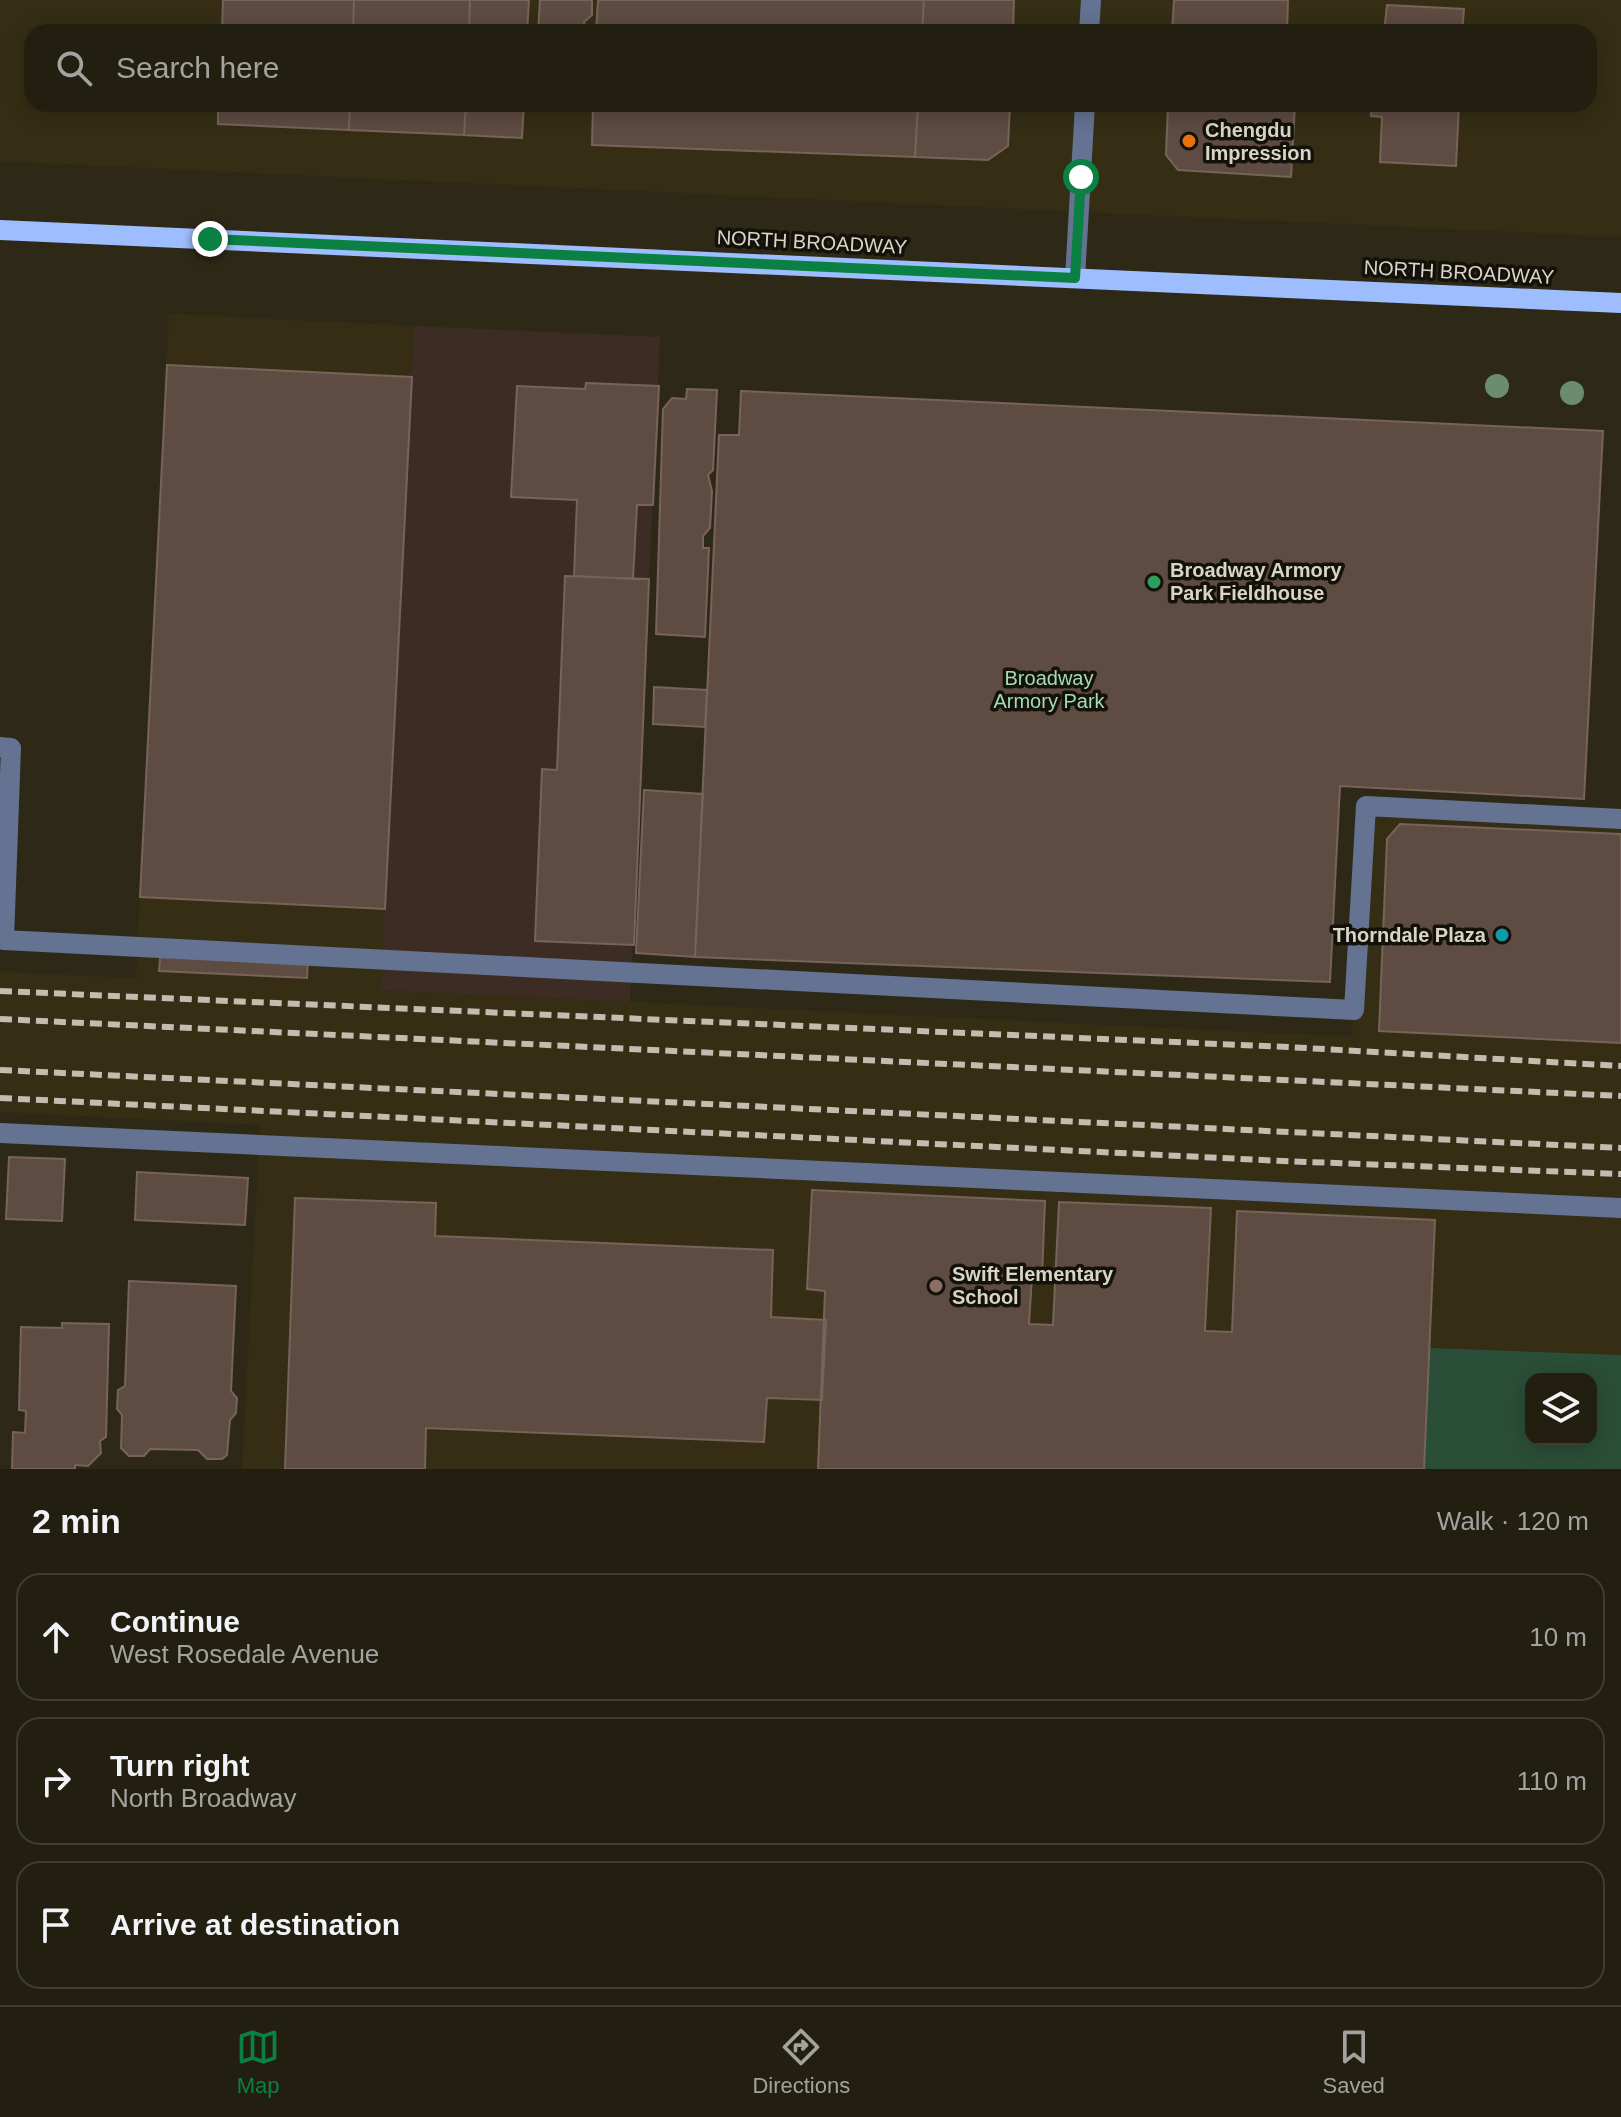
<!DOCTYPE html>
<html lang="en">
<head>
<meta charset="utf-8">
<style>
  body { margin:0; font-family:Helvetica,sans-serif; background:#2a271a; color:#f1f3f6 }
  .controls { position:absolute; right:24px; bottom:24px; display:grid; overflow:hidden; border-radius:16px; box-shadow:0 4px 20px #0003 }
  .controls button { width:72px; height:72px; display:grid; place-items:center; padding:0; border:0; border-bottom:2px solid #3f3d31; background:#221f11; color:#f1f3f6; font:40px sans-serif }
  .stop { position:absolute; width:24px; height:24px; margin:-18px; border:6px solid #0b8043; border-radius:50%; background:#fff }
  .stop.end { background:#0b8043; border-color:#fff; box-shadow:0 2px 8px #0008 }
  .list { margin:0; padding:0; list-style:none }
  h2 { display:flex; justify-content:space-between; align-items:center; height:104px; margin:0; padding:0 32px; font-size:34px }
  h2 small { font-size:26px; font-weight:400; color:#a2a29f }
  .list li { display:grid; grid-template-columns:52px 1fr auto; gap:24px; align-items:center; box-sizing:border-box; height:128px; margin:0 16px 16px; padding:0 16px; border:2px solid #3f3d31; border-radius:24px }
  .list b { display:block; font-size:30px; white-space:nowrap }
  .list p { margin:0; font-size:26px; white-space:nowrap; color:#a2a29f }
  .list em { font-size:26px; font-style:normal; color:#a2a29f }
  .icon { flex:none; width:44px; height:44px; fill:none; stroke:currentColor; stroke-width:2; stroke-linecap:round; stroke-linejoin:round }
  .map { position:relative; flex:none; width:1621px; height:1469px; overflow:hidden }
  .search { position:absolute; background:#221f11; box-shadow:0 4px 20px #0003; left:24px; right:24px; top:24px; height:88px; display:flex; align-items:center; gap:20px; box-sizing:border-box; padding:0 28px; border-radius:24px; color:#a2a29f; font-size:30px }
  .sheet { height:536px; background:#221f11 }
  nav { display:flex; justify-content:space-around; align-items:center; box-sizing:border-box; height:112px; border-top:2px solid #3f3d31; background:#221f11; font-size:22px; color:#a2a29f }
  nav a { display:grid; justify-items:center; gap:4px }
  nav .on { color:#0b8043 }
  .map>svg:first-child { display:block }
  .built { fill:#352e15; fill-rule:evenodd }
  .industrial { fill:#3d2c23 }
  .green { fill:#2b4e38; fill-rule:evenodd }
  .building { fill:#5e4b41; stroke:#776359; stroke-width:2 }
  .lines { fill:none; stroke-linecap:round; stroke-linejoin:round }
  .minor { stroke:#647392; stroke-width:20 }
  .major { stroke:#9ebdfe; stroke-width:20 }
  .rail { stroke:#c1bdb1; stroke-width:6; stroke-dasharray:12 6; stroke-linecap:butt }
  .tree { fill:#6c8c6e }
  .route { stroke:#0b8043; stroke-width:10 }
  .food-dot { fill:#e8710a; stroke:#14110a; stroke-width:3 }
  .leisure-dot { fill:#2e9e5b; stroke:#14110a; stroke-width:3 }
  .culture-dot { fill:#0f9aa8; stroke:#14110a; stroke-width:3 }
  .education-dot { fill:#8d6e63; stroke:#14110a; stroke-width:3 }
  .labels { text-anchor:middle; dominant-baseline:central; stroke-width:7; stroke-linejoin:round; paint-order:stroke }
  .poi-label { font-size:20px; font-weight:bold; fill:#d7d4c8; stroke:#14110a; text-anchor:start }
  .street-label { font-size:20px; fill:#d7d4c8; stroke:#14110a }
  .park-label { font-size:20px; fill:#9fddb5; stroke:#14110a }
</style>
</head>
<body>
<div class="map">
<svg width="1621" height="1469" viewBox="0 0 1621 1469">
  <rect width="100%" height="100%" fill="#2e2917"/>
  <!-- built -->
  <path class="built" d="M 0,0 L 1621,0 L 1621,237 L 0,161 ZM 32,32 L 1589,32 L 1589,104 L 32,104 Z
    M 169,314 L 414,326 L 382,990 L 1352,1037 L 1366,806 L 1621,819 L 1621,1469 L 242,1469 L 260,1125 L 0,1112 L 0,972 L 136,978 ZM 1531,1379 L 1591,1379 L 1591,1439 L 1531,1439 Z"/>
  <!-- industrial -->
  <path class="industrial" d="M 414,326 L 660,337 L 630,1002 L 381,990 Z"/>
  <!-- green -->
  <path class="green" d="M 1430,1348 L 1621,1355 L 1621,1469 L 1424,1469 ZM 1591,1379 L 1591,1439 L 1531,1439 L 1531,1379 Z"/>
  <!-- building -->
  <path class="building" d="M 223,0 L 354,0 L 353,32 L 222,32 Z
    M 354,0 L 470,0 L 469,32 L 353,32 Z
    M 470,0 L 529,0 L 527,32 L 469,32 Z
    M 540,0 L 592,0 L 592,15 L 584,22 L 587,32 L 538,32 Z
    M 598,0 L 924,0 L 922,32 L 596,32 Z
    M 924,0 L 1014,0 L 1013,32 L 922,32 Z
    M 1174,0 L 1288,0 L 1287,32 L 1172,32 Z
    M 1387,5 L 1464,9 L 1462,32 L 1375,32 L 1384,32 Z
    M 218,104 L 350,104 L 349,130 L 218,124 Z
    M 350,104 L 466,104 L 464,135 L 349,130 Z
    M 466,104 L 524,104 L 522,138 L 464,135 Z
    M 593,104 L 918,104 L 915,157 L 592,145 Z
    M 918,104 L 1010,104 L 1008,146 L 988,160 L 915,157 Z
    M 1168,104 L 1295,104 L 1291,177 L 1178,170 L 1166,155 Z
    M 1372,104 L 1459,104 L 1456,166 L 1380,162 L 1382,117 L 1371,116 Z
    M 167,365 L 412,377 L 385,909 L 140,897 Z
    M 586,383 L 659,386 L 653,505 L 637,505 L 633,579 L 574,576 L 577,500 L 511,497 L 517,386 L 585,389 Z
    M 687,389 L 717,390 L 713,470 L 708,475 L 712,491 L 710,528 L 703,536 L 703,548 L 709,548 L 705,637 L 656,634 L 663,409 L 672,398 L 686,399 Z
    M 741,391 L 1603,431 L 1584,799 L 1340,786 L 1330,982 L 695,957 L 719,435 L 739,435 Z
    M 565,576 L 649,579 L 634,945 L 535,941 L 542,769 L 557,770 Z
    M 654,687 L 707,690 L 705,727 L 653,724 Z
    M 644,790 L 703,794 L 695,957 L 636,953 Z
    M 1400,824 L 1621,834 L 1621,1043 L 1379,1031 L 1387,839 Z
    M 161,947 L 308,954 L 307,978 L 159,971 Z
    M 9,1157 L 65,1159 L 62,1221 L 6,1219 Z
    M 137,1172 L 248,1178 L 245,1225 L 135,1220 Z
    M 812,1190 L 1045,1201 L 1042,1276 L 1032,1276 L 1029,1324 L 1053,1325 L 1059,1202 L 1211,1208 L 1205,1331 L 1232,1332 L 1237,1211 L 1435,1220 L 1424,1469 L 818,1469 L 825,1291 L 807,1289 Z
    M 295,1198 L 436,1203 L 435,1236 L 773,1250 L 771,1317 L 826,1320 L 822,1400 L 767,1398 L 764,1442 L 426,1428 L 425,1469 L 285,1469 Z
    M 129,1281 L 236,1286 L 231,1391 L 237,1398 L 236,1413 L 230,1420 L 227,1455 L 222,1459 L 207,1459 L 198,1450 L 150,1449 L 144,1456 L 129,1456 L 121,1448 L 122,1415 L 117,1409 L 118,1390 L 125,1386 Z
    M 62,1323 L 109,1324 L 106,1437 L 100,1441 L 101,1453 L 88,1466 L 75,1465 L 75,1469 L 12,1469 L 13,1432 L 25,1433 L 26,1411 L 19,1410 L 21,1327 L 62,1328 Z"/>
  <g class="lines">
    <!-- minor -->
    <path class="minor" d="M 1089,32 L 1091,0
      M 1075,278 L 1085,104
      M 0,747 L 11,748 L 4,940 L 1354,1010 L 1366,806 L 1621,819
      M 0,1133 L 1621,1208"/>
    <!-- major -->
    <path class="major" d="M 0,230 L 1621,303"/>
    <!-- rail -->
    <path class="rail" d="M 0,991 L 1288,1047 L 1621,1066
      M 0,1019 L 1621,1096
      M 0,1070 L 1621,1148
      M 0,1098 L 1283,1161 L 1621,1174"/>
  </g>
  <!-- trees -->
  <g class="tree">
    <circle cx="1497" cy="386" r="12"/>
    <circle cx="1572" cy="393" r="12"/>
  </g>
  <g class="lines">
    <!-- route -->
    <path class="route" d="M 210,239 L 1075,278 L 1081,177"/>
  </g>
  <!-- markers -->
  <circle class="food-dot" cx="1189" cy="141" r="8"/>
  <circle class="leisure-dot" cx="1154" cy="582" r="8"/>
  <circle class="culture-dot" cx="1502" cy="935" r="8"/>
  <circle class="education-dot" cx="936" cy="1286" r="8"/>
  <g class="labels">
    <!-- poi labels -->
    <g class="poi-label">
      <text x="1205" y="130">Chengdu<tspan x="1205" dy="23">Impression</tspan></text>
      <text x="1170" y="570">Broadway Armory<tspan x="1170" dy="23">Park Fieldhouse</tspan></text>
      <text x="1486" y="935" text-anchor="end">Thorndale Plaza</text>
      <text x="952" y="1274">Swift Elementary<tspan x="952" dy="23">School</tspan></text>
    </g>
    <!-- street labels -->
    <g class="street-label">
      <text transform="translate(812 242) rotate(3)">NORTH BROADWAY</text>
      <text transform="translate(1459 272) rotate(3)">NORTH BROADWAY</text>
    </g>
    <!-- park labels -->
    <g class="park-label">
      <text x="1049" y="678">Broadway<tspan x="1049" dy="23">Armory Park</tspan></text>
    </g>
  </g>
</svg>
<div class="controls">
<button><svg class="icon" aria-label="layers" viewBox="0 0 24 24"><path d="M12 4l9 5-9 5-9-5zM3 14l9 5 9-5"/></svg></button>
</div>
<div class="stop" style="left:1081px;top:177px"></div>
<div class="stop end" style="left:210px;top:239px"></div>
<div class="search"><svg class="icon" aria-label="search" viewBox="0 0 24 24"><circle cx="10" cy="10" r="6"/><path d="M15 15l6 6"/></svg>Search here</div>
</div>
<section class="sheet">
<h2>2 min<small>Walk · 120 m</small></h2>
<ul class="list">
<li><svg class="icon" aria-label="ahead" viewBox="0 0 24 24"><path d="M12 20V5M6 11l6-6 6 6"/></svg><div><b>Continue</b><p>West Rosedale Avenue</p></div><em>10 m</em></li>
<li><svg class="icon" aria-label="right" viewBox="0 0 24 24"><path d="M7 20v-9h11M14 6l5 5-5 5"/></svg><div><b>Turn right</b><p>North Broadway</p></div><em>110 m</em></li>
<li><svg class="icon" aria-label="arrive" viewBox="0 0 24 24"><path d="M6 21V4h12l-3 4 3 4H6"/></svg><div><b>Arrive at destination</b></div></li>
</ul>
</section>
<nav>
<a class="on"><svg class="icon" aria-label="map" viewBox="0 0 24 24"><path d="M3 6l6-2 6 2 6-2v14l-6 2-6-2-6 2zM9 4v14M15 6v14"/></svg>Map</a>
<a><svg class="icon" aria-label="directions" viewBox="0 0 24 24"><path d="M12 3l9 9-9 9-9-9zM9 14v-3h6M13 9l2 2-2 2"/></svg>Directions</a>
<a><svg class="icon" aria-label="saved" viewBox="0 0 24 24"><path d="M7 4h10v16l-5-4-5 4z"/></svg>Saved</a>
</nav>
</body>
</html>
